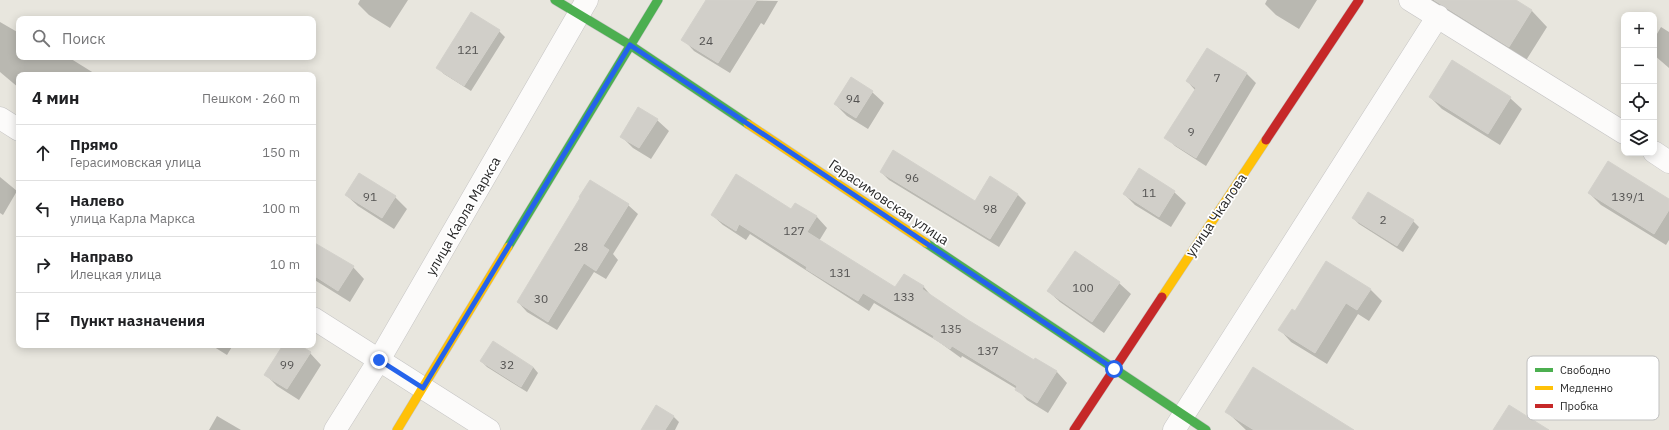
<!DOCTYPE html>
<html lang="ru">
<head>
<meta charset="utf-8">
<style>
  body { margin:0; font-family:"IBM Plex Sans",sans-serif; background:#f2f2f2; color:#202124 }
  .controls { position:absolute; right:12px; top:12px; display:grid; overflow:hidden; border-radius:8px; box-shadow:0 2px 10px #0003 }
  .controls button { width:36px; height:36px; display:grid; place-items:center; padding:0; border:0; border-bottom:1px solid #e0e0e0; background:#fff; color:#202124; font:20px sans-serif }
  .stop { position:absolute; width:12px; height:12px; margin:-9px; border:3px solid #2563eb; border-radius:50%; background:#fff }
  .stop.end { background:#2563eb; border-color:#fff; box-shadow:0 1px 4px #0008 }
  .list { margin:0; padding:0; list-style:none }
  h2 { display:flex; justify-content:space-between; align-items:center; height:52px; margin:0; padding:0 16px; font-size:17px }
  h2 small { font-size:13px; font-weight:400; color:#757577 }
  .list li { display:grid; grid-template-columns:26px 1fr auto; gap:12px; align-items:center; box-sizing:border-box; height:56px; padding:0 16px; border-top:1px solid #e0e0e0 }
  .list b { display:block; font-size:15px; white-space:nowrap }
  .list p { margin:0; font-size:13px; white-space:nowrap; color:#757577 }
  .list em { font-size:13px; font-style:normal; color:#757577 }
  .icon { flex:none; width:22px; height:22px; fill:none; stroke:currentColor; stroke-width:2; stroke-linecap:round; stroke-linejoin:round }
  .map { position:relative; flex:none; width:1669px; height:430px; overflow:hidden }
  .search { position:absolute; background:#fff; box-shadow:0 2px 10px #0003; left:16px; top:16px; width:300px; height:44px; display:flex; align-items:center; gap:10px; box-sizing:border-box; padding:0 14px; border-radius:8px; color:#757577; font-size:15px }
  .panel { position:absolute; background:#fff; box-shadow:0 2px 10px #0003; left:16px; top:72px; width:300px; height:276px; border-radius:8px }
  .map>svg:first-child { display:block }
  .shadow { fill:#0003 }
  .building { fill:#d1cfc9; stroke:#d3d1cb }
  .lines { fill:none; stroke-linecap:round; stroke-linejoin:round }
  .street-casing { stroke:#c5c4c4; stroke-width:23 }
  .fast-casing { stroke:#c5c4c4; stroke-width:10 }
  .slow-casing { stroke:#c5c4c4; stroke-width:10 }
  .jam-casing { stroke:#c5c4c4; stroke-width:10 }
  .street { stroke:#fcfbfa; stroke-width:22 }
  .fast { stroke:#4caf50; stroke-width:9 }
  .slow { stroke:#ffc107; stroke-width:9 }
  .jam { stroke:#c62828; stroke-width:9 }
  .route { stroke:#2563eb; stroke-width:5 }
  .labels { text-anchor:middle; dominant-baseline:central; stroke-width:3.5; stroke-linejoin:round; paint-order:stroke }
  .number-label { font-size:12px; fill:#545352 }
  .street-label { font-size:14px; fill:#292929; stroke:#fff }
  .key { fill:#fff; stroke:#bfbfbf; stroke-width:1 }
  .key-label { font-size:11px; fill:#292929 }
</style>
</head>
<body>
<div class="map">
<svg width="1669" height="430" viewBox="0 0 1669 430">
  <rect width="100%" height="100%" fill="#e8e6de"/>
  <!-- shadow -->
  <path class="shadow" d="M 360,0 L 408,0 L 390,28 L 369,15 L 358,4 Z
    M 707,0 L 778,1 L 764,25 L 761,23 L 730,73 L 694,51 L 683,39 Z
    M 1267,0 L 1317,0 L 1299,29 L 1276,15 L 1265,4 Z
    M 1422,0 L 1514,0 L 1532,11 L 1547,27 L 1525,62 Z
    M 0,22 L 19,33 L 19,57 L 68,57 L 97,75 L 19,75 L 19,88 L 0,72 Z
    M 1661,27 L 1669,32 L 1669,68 L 1654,55 L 1654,39 Z
    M 499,31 L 505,37 L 471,91 L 444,74 L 438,68 Z
    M 1207,50 L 1247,74 L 1256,83 L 1206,166 L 1175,146 L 1166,137 L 1195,90 L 1187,81 Z
    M 872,92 L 884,103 L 868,129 L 847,116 L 835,104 Z
    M 1430,97 L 1510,98 L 1522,109 L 1500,145 L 1442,109 Z
    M 657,120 L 669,131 L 651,159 L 633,148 L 621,136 Z
    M 881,172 L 975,202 L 1018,195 L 1026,203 L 999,247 L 889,180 Z
    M 0,177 L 17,191 L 3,215 L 0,213 Z
    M 1174,192 L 1186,203 L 1171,227 L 1135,205 L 1124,194 Z
    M 1589,193 L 1669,200 L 1669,240 L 1666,245 L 1601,205 Z
    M 346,195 L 395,197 L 407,209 L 394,229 L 358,206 Z
    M 796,204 L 817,217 L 827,228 L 819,241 L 896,289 L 923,286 L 933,298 L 967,321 L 1034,361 L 1036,359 L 1057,372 L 1067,383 L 1048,413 L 1027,400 L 1017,389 L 962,356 L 961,358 L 939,342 L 874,303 L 869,311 L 750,234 L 746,240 L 723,225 L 712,215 L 792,211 Z
    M 628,205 L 638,214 L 613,254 L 618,260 L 606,279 L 594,272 L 557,330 L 527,312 L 518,302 Z
    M 1353,218 L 1413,221 L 1419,227 L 1403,252 L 1359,224 Z
    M 313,243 L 353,267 L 364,279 L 350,302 L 313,279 Z
    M 1119,283 L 1131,294 L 1104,333 L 1060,302 L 1048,291 Z
    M 1370,289 L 1382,301 L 1369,321 L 1358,314 L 1327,364 L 1291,342 L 1280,330 L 1295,312 Z
    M 211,345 L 233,345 L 227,355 Z
    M 284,345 L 297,345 L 310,353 L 321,365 L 299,400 L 277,386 L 266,375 Z
    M 481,361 L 533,367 L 538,373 L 527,392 L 487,367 Z
    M 1226,411 L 1352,430 L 1246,430 Z
    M 217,416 L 241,430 L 209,430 Z
    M 673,416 L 679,422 L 675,430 L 642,430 Z"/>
  <!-- building -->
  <path class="building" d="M 706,0 L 757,0 L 718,63 L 681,40 Z
    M 1434,0 L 1516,0 L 1532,10 L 1509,47 Z
    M 471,12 L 500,30 L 464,86 L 436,68 Z
    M 1207,48 L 1247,73 L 1196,158 L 1164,138 L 1196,88 L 1186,81 Z
    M 1452,60 L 1511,97 L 1488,134 L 1429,97 Z
    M 851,77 L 873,91 L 856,118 L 834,104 Z
    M 638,107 L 658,119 L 639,148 L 620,137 Z
    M 893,150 L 975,201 L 990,176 L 1018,194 L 990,239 L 880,172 Z
    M 1608,161 L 1669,199 L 1669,210 L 1654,234 L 1588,193 Z
    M 1139,168 L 1175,191 L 1159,217 L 1123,194 Z
    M 359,173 L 396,196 L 382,218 L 345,195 Z
    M 736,174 L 791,209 L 795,203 L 817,216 L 807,232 L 895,287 L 904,274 L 924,286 L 922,289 L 968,320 L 1034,360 L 1035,358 L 1057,371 L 1037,403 L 1015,390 L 1017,386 L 952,346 L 950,349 L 933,338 L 934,336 L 863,293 L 858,301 L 806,269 L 807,267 L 739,224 L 736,231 L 711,215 Z
    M 590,180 L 629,204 L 603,246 L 609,250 L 596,271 L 584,263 L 548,322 L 517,302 L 580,198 L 579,197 Z
    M 1368,192 L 1414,220 L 1397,246 L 1352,218 Z
    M 313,242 L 354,266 L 338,291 L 313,275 Z
    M 1075,251 L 1120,282 L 1092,322 L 1047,291 Z
    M 1326,261 L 1371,289 L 1357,310 L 1346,303 L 1315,353 L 1278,330 L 1292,309 L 1295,311 Z
    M 493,341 L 533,367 L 521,387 L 480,361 Z
    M 283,345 L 299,345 L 311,352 L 287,389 L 264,375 Z
    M 1253,367 L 1354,430 L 1254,430 L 1225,412 Z
    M 656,405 L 674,416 L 665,430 L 641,430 Z
    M 1509,405 L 1549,430 L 1493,430 Z"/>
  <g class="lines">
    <!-- street casing -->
    <g class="street-casing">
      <path id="street" d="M 1410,0 L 1624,133
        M 0,118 L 19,130
        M 1654,152 L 1669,162
        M 313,318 L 489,430
        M 335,430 L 379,360 L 587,0
        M 1174,430 L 1438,16"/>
    </g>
    <!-- fast casing -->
    <g class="fast-casing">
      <path id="fast" d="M 555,0 L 630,45 L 748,124
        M 926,243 L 1206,430
        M 508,247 L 658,0"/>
    </g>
    <!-- slow casing -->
    <g class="slow-casing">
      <path id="slow" d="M 748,124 L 926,243
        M 1162,297 L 1266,140
        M 397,430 L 508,247"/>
    </g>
    <!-- jam casing -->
    <g class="jam-casing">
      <path id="jam" d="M 1266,140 L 1359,0
        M 1074,430 L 1162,297"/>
    </g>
    <!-- street -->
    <use href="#street" class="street"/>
    <!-- fast -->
    <use href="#fast" class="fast"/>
    <!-- slow -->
    <use href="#slow" class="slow"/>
    <!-- jam -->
    <use href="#jam" class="jam"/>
  </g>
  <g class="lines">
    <!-- route -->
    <path class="route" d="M 379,360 L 423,388 L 630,45 L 1114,369"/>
  </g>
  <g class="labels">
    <!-- number labels -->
    <g class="number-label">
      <text x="706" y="40">24</text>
      <text x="468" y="49">121</text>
      <text x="1217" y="77">7</text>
      <text x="853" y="98">94</text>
      <text x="1191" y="131">9</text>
      <text x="912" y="177">96</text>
      <text x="1149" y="192">11</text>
      <text x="370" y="196">91</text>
      <text x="1628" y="196">139/1</text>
      <text x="990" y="208">98</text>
      <text x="1383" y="219">2</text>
      <text x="794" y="230">127</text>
      <text x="581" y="246">28</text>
      <text x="840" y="272">131</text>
      <text x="1083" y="287">100</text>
      <text x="904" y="296">133</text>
      <text x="541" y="298">30</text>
      <text x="951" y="328">135</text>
      <text x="988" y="350">137</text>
      <text x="287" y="364">99</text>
      <text x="507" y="364">32</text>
    </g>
    <!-- street labels -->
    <g class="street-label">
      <text transform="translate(889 202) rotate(34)">Герасимовская улица</text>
      <text transform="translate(1216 215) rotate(-56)">улица Чкалова</text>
      <text transform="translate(463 216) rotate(-60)">улица Карла Маркса</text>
    </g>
  </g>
  <!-- legend -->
  <rect x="1527" y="356" width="132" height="64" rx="6" class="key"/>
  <rect x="1535" y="368" width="18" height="4" fill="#4caf50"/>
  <rect x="1535" y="386" width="18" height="4" fill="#ffc107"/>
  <rect x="1535" y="404" width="18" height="4" fill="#c62828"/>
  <g class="key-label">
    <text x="1560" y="374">Свободно</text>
    <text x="1560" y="392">Медленно</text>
    <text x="1560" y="410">Пробка</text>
  </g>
</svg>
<div class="controls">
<button>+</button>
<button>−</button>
<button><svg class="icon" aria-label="locate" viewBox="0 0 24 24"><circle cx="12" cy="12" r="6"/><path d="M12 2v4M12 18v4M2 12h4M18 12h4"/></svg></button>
<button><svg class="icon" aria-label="layers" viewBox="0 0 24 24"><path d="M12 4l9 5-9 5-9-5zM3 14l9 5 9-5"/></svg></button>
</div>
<div class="stop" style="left:1114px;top:369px"></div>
<div class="stop end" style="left:379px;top:360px"></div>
<div class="search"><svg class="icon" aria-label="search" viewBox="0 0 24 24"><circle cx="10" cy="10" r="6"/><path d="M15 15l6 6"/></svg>Поиск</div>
<section class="panel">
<h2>4 мин<small>Пешком · 260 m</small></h2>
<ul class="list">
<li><svg class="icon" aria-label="ahead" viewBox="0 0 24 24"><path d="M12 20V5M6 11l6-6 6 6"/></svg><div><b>Прямо</b><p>Герасимовская улица</p></div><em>150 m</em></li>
<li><svg class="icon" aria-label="left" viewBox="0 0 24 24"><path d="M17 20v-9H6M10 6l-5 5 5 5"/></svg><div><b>Налево</b><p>улица Карла Маркса</p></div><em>100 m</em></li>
<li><svg class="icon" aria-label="right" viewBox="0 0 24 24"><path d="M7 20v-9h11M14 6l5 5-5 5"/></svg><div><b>Направо</b><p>Илецкая улица</p></div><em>10 m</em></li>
<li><svg class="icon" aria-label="arrive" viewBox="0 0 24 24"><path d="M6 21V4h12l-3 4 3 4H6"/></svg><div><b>Пункт назначения</b></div></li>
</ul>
</section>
</div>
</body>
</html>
